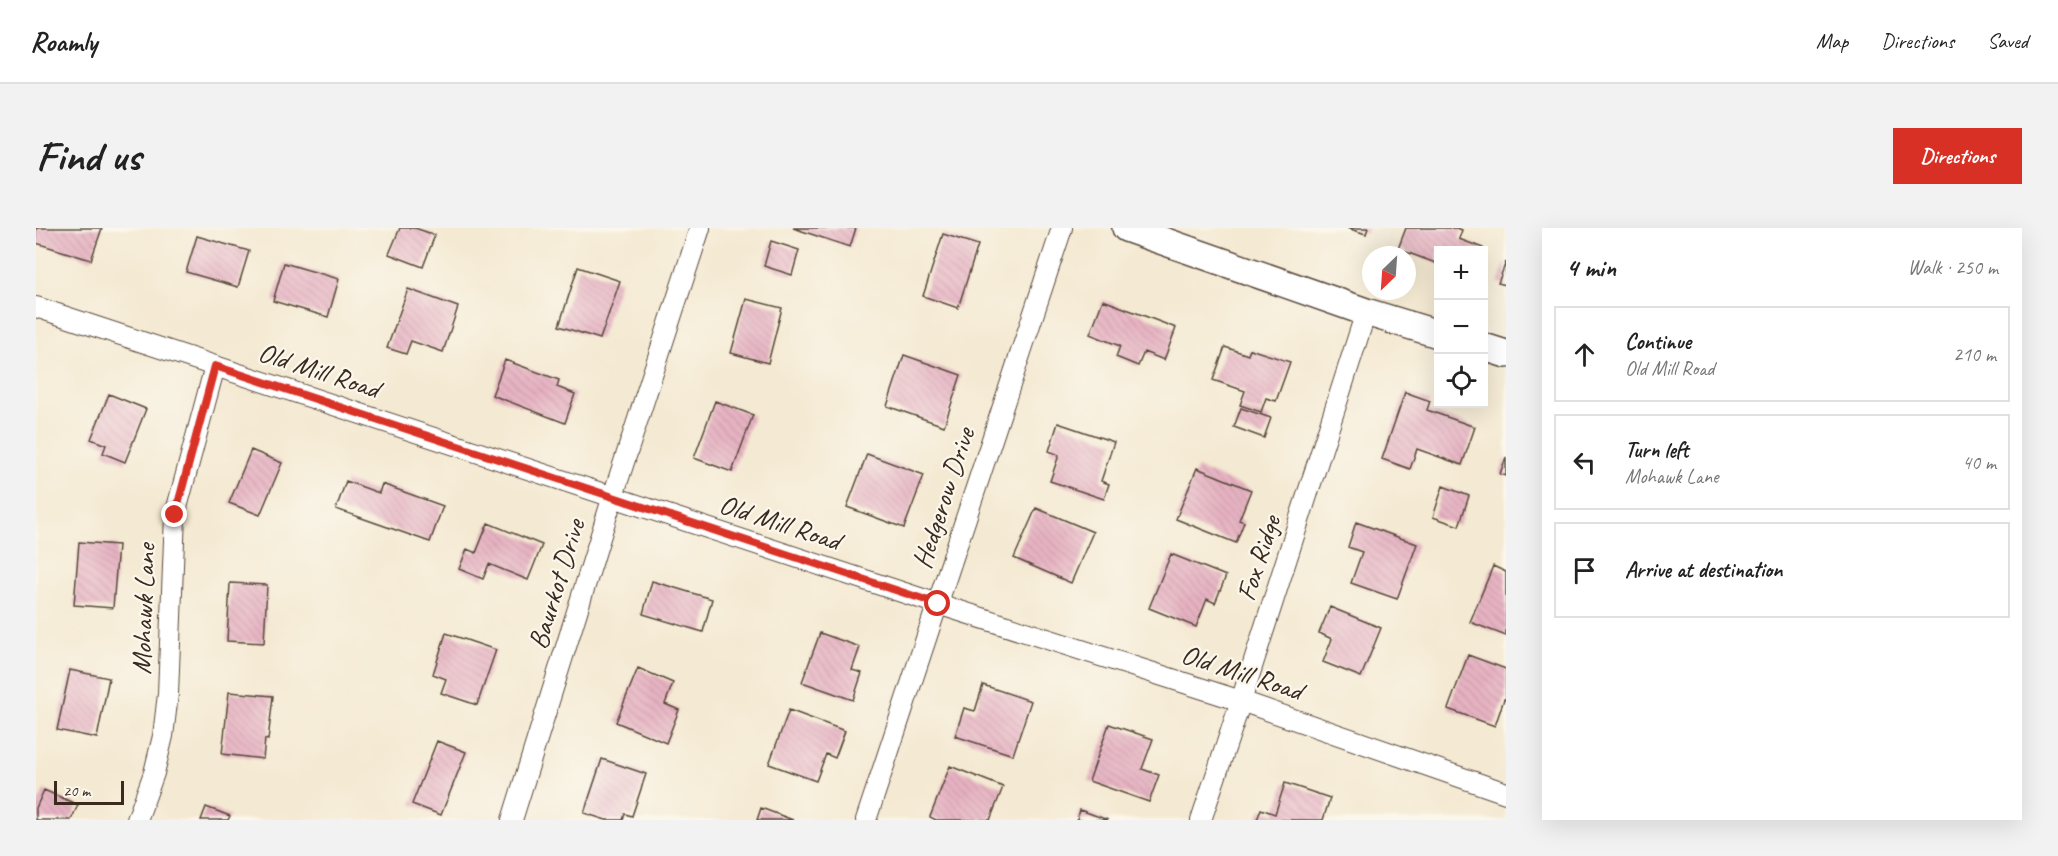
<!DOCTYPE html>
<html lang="en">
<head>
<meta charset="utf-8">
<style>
  body { margin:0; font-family:Caveat,sans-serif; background:#f2f2f2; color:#222 }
  .controls { position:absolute; right:18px; top:18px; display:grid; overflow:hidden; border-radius:0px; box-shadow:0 6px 24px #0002 }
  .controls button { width:54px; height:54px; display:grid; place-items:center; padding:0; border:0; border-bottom:2px solid #e0e0e0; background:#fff; color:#222; font:30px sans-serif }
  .compass { position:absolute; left:1326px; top:18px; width:54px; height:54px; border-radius:50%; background:#fff; box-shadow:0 6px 24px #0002; rotate:205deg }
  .scale { position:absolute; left:18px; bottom:15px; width:70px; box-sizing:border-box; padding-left:6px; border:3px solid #3b2a1e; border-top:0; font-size:16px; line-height:21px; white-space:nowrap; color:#3b2a1e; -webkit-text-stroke:4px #fbf7ec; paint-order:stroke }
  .stop { position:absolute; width:18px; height:18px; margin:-14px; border:4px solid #d93025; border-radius:50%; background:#fff }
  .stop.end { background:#d93025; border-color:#fff; box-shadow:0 2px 6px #0008 }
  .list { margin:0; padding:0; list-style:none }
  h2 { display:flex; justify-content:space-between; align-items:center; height:78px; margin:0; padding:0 24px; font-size:26px }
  h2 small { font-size:20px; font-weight:400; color:#767676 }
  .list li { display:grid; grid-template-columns:39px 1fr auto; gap:18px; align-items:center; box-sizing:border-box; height:96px; margin:0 12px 12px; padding:0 12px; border:2px solid #e0e0e0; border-radius:0px }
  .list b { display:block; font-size:22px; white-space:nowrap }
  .list p { margin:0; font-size:20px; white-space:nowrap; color:#767676 }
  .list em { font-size:20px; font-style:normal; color:#767676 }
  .icon { flex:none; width:33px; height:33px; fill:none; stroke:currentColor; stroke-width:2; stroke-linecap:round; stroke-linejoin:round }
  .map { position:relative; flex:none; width:1470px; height:592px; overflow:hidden; border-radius:0px }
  header { display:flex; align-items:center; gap:36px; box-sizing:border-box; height:84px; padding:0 30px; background:#fff; border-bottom:2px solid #e0e0e0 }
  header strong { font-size:28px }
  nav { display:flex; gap:33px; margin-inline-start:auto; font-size:21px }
  .intro { display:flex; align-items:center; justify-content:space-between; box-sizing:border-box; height:144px; padding:0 36px }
  h1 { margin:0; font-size:42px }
  .button { padding:15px 27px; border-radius:0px; background:#d93025; color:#fff; font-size:21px; font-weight:700 }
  main { display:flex; gap:36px; padding:0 36px }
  aside { flex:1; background:#fff; border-radius:0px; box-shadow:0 6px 24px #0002 }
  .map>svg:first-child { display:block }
  .building { fill:url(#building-back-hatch) }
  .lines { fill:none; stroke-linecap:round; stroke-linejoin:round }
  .street-casing { stroke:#574739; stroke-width:22 }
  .secondary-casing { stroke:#574739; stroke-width:30 }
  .street { stroke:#fff; stroke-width:20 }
  .secondary { stroke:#fff; stroke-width:27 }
  .route { stroke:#d93025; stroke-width:8 }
  .labels { text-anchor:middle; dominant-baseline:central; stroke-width:4.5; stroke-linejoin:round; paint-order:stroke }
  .street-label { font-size:28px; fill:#3b2a1e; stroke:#fbf7ec }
</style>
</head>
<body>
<header>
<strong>Roamly</strong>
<nav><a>Map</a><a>Directions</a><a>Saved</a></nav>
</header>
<div class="intro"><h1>Find us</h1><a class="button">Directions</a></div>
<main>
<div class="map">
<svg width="1470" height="592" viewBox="0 0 1470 592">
  <defs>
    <pattern id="building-back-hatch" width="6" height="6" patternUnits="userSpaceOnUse" patternTransform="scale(1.5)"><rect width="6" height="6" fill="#e7b3c3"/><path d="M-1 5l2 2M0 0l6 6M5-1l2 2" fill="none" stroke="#c79aa7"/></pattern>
  </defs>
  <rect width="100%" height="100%" fill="#fbf7ec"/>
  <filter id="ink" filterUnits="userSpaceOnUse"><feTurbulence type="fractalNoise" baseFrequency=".0167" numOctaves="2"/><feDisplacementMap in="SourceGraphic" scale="12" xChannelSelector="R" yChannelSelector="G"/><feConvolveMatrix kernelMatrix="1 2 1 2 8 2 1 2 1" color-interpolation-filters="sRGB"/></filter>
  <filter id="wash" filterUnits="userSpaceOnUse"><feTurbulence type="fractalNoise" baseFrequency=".008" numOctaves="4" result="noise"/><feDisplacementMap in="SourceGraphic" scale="24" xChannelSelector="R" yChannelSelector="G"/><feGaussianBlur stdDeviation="1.35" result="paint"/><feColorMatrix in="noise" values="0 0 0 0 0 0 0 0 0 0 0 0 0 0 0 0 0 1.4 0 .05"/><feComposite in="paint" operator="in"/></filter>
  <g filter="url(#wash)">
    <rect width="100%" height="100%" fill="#f4e9d2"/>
    <g id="blocks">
      <!-- building -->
      <path class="building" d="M 0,0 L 66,0 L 55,32 L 0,15 Z
        M 364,0 L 379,0 L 399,7 L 387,39 L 353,26 Z
        M 757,0 L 820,0 L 814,19 Z
        M 1311,0 L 1332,0 L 1330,6 Z
        M 1370,0 L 1421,0 L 1426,2 L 1423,11 L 1447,20 L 1447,22 L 1402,22 L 1402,36 L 1362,21 Z
        M 907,6 L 942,17 L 922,80 L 887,68 Z
        M 161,8 L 213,23 L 202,59 L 150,44 Z
        M 735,13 L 763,22 L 756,47 L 728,38 Z
        M 1470,34 L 1470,57 L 1462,55 Z
        M 248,35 L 303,51 L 292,89 L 237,73 Z
        M 542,39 L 584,53 L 564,111 L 523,98 Z
        M 372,61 L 422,79 L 407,124 L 375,113 L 370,126 L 351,120 Z
        M 710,71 L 746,80 L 732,135 L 695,125 Z
        M 1067,72 L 1140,100 L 1128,132 L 1108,124 L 1102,138 L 1080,129 L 1084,118 L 1054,106 Z
        M 1189,119 L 1212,127 L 1214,121 L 1254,134 L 1240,173 L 1230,170 L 1225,184 L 1204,177 L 1209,163 L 1177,152 Z
        M 868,127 L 925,147 L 908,198 L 851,178 Z
        M 469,132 L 523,152 L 521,159 L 539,166 L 529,195 L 456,167 Z
        M 1369,164 L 1394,173 L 1391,182 L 1439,199 L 1426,237 L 1381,221 L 1374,241 L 1346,231 Z
        M 73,166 L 110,181 L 89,234 L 67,225 L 70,217 L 55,211 Z
        M 679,173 L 717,187 L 696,244 L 658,230 Z
        M 1205,180 L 1235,190 L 1228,210 L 1198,199 Z
        M 1022,195 L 1078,214 L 1065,253 L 1073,256 L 1068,271 L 1014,253 L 1023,227 L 1013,223 Z
        M 215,222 L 246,235 L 224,287 L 193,275 Z
        M 831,226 L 888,247 L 868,300 L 811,279 Z
        M 1470,229 L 1470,248 L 1464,246 Z
        M 1161,240 L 1215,262 L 1203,292 L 1208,294 L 1200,315 L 1140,291 Z
        M 310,253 L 343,265 L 346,256 L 407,278 L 394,314 L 300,281 Z
        M 1407,258 L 1433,268 L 1423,298 L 1397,289 Z
        M 1000,280 L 1057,304 L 1035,355 L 978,330 Z
        M 1320,294 L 1381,316 L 1361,371 L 1315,355 L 1326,324 L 1312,319 Z
        M 452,295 L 506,317 L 492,352 L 453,336 L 447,351 L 423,341 L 431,321 L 440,325 Z
        M 43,314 L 82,317 L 77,380 L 38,377 Z
        M 1135,326 L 1190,348 L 1179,375 L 1171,371 L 1160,399 L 1113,380 Z
        M 1457,338 L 1470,344 L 1470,408 L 1434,394 Z
        M 616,353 L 676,371 L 667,404 L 607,386 Z
        M 194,355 L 231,357 L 228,415 L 191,413 Z
        M 1294,379 L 1345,400 L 1325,449 L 1287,434 L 1296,411 L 1283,405 Z
        M 410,405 L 460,422 L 441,477 L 405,465 L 410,451 L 397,446 Z
        M 784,405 L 824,419 L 816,442 L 826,445 L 817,472 L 766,454 Z
        M 1432,427 L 1470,441 L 1470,471 L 1468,471 L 1459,498 L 1412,481 Z
        M 602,440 L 637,455 L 629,476 L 643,482 L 630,515 L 580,494 Z
        M 34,442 L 73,450 L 61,510 L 21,502 Z
        M 947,457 L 995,473 L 977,527 L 919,508 L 928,480 L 939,483 Z
        M 193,464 L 237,468 L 232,512 L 229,511 L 227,531 L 186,526 Z
        M 753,482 L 809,503 L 799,530 L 790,526 L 780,553 L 733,536 Z
        M 1073,496 L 1117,511 L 1106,541 L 1123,547 L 1113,574 L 1053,553 Z
        M 401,513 L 430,524 L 405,587 L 376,576 Z
        M 566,531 L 610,546 L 596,588 L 589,586 L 587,592 L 570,592 L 548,585 Z
        M 914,538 L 967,559 L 954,592 L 900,592 L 894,589 Z
        M 1249,555 L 1294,570 L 1287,592 L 1221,592 L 1225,581 L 1239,586 Z
        M 8,562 L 42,577 L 35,592 L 0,592 L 0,580 Z
        M 170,579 L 194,588 L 192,592 L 165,592 Z
        M 725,580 L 757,592 L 721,592 Z
        M 1044,582 L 1072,592 L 1041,592 Z"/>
    </g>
  </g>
  <g filter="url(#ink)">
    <use href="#blocks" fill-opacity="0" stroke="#574739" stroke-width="1.5"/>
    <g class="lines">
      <!-- street casing -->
      <g class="street-casing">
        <path id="street" d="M 0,79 L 902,376 L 1205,473 L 1470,565
          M 101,592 L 118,545 L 127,508 L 132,466 L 139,287 L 179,138
          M 476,592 L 577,268 L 664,0
          M 830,592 L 1026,0
          M 1165,592 L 1205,473 L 1330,84"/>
      </g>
      <!-- secondary casing -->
      <g class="secondary-casing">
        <path id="secondary" d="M 1090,0 L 1330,84 L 1402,106
          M 1448,119 L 1470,126"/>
      </g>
      <!-- street -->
      <use href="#street" class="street"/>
      <!-- secondary -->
      <use href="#secondary" class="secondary"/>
    </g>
  </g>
  <g class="lines" filter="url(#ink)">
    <!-- route -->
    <path class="route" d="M 139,287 L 179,138 L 902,376"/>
  </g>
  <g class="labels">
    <!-- street labels -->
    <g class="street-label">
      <text transform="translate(283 142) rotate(18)">Old Mill Road</text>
      <text transform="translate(907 270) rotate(-72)">Hedgerow Drive</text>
      <text transform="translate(744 294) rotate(18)">Old Mill Road</text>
      <text transform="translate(1222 330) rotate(-72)">Fox Ridge</text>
      <text transform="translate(520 356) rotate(-73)">Baurkot Drive</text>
      <text transform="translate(107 381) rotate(-88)">Mohawk Lane</text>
      <text transform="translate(1206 444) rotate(18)">Old Mill Road</text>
    </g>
  </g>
</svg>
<div class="controls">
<button>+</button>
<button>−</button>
<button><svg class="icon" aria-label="locate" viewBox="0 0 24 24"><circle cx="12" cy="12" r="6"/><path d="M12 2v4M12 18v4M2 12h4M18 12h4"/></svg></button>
</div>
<svg class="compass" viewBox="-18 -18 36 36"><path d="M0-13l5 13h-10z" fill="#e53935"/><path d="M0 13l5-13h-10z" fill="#767676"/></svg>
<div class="scale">20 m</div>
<div class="stop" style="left:902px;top:376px"></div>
<div class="stop end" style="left:139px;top:287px"></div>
</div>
<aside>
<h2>4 min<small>Walk · 250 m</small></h2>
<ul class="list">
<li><svg class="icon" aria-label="ahead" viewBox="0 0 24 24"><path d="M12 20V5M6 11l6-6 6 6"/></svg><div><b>Continue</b><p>Old Mill Road</p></div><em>210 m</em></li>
<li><svg class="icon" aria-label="left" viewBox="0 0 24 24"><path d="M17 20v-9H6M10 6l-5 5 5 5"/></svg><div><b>Turn left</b><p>Mohawk Lane</p></div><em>40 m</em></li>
<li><svg class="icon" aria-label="arrive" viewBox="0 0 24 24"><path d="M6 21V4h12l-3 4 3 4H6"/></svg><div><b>Arrive at destination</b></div></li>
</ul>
</aside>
</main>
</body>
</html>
